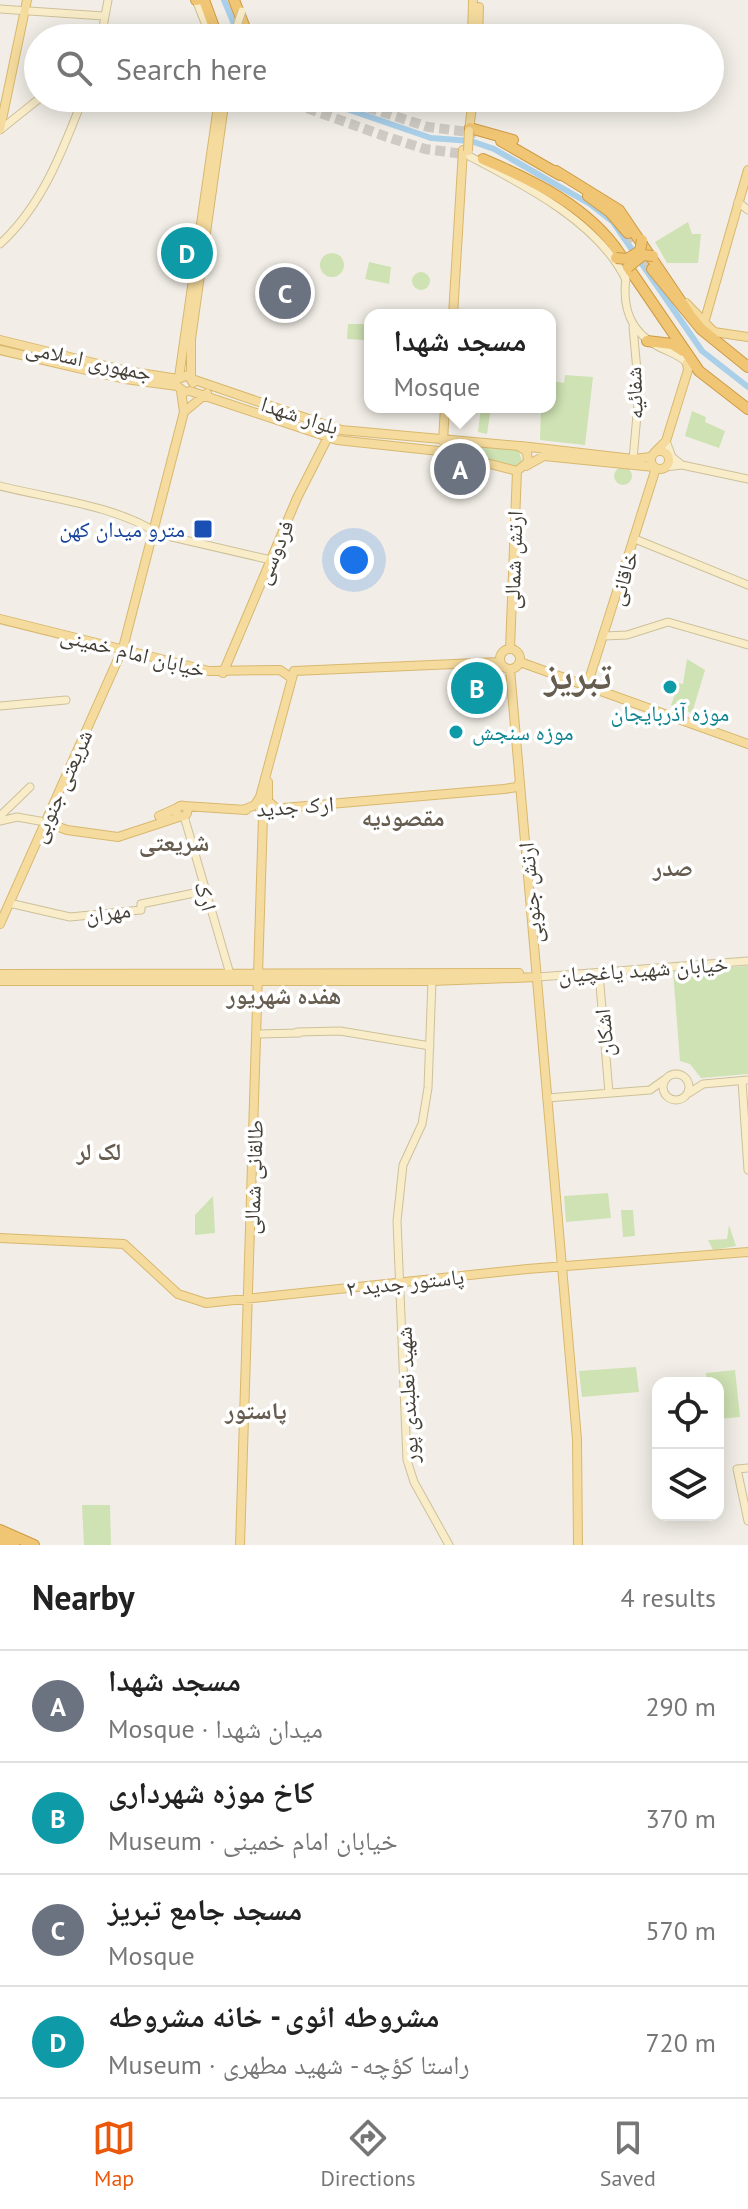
<!DOCTYPE html>
<html lang="en">
<head>
<meta charset="utf-8">
<style>
  body { margin:0; font-family:"PT Sans","Noto Naskh Arabic",sans-serif; background:#f6f6f6; color:#222 }
  .controls { position:absolute; right:24px; bottom:24px; display:grid; overflow:hidden; border-radius:16px; box-shadow:0 4px 20px #0003 }
  .controls button { width:72px; height:72px; display:grid; place-items:center; padding:0; border:0; border-bottom:2px solid #e0e0e0; background:#fff; color:#222; font:40px sans-serif }
  .you { position:absolute; left:354px; top:560px; width:28px; height:28px; margin:-20px; border:6px solid #fff; border-radius:50%; background:#1a73e8; box-shadow:0 0 0 12px #1a73e833 }
  .badge { display:grid; place-items:center; width:52px; height:52px; border-radius:50%; background:#ea580c; color:#fff; font-size:26px; font-weight:700 }
  .pin { position:absolute; translate:-50% -50%; border:4px solid #fff; box-shadow:0 2px 8px #0006 }
  .popup { position:absolute; left:364px; top:309px; width:192px; height:104px; box-sizing:border-box; display:grid; place-content:center; border-radius:16px; background:#fff; filter:drop-shadow(0 2px 6px #0005); font-size:26px; white-space:nowrap; color:#767676 }
  .popup b { font-size:30px; color:#222 }
  .popup::after { content:''; position:absolute; left:50%; top:100%; margin-left:-16px; border:16px solid transparent; border-top-color:#fff }
  .list { margin:0; padding:0; list-style:none }
  h2 { display:flex; justify-content:space-between; align-items:center; height:104px; margin:0; padding:0 32px; font-size:34px }
  h2 small { font-size:26px; font-weight:400; color:#767676 }
  .list li { display:grid; grid-template-columns:52px 1fr auto; gap:24px; align-items:center; box-sizing:border-box; height:112px; padding:0 32px; border-top:2px solid #e0e0e0 }
  .list b { display:block; font-size:30px; white-space:nowrap }
  .list p { margin:0; font-size:26px; white-space:nowrap; color:#767676 }
  .list em { font-size:26px; font-style:normal; color:#767676 }
  .icon { flex:none; width:44px; height:44px; fill:none; stroke:currentColor; stroke-width:2; stroke-linecap:round; stroke-linejoin:round }
  .map { position:relative; flex:none; width:748px; height:1545px; overflow:hidden }
  .search { position:absolute; background:#fff; box-shadow:0 4px 20px #0003; left:24px; right:24px; top:24px; height:88px; display:flex; align-items:center; gap:20px; box-sizing:border-box; padding:0 28px; border-radius:44px; color:#767676; font-size:30px }
  .sheet { height:552px; background:#fff }
  nav { display:flex; justify-content:space-around; align-items:center; box-sizing:border-box; height:112px; border-top:2px solid #e0e0e0; background:#fff; font-size:22px; color:#767676 }
  nav a { display:grid; justify-items:center; gap:4px }
  nav .on { color:#ea580c }
  .map>svg:first-child { display:block }
  .green { fill:#cee2b3 }
  .lines { fill:none; stroke-linecap:round; stroke-linejoin:round }
  .river { stroke:#a9cfe9; stroke-width:6 }
  .highway-tunnel { stroke:#cfcbc4; stroke-width:10; stroke-dasharray:10 5; stroke-linecap:butt }
  .secondary-casing { stroke:#cdc09a; stroke-width:9 }
  .primary-casing { stroke:#d8b86f; stroke-width:10 }
  .highway-casing { stroke:#ce9b44; stroke-width:12 }
  .secondary { stroke:#f9edc9; stroke-width:7 }
  .primary { stroke:#f5db9d; stroke-width:8 }
  .highway { stroke:#f0c674; stroke-width:10 }
  .secondary-bridge-casing { stroke:#cdc09a; stroke-width:9; stroke-linecap:butt }
  .primary-bridge-casing { stroke:#d8b86f; stroke-width:10; stroke-linecap:butt }
  .highway-bridge-casing { stroke:#ce9b44; stroke-width:12; stroke-linecap:butt }
  .secondary-bridge { stroke:#f9edc9; stroke-width:7 }
  .primary-bridge { stroke:#f5db9d; stroke-width:8 }
  .highway-bridge { stroke:#f0c674; stroke-width:10 }
  .transit-dot { fill:#1a4fb4; stroke:#fff; stroke-width:3 }
  .culture-dot { fill:#0f9aa8; stroke:#fff; stroke-width:3 }
  .labels { text-anchor:middle; dominant-baseline:central; stroke-width:7; stroke-linejoin:round; paint-order:stroke }
  .street-label { font-size:22px; fill:#443f37; stroke:#fff }
  .transit-label { font-size:22px; fill:#164399; stroke:#fff; text-anchor:end }
  .culture-label { font-size:22px; fill:#0d838f; stroke:#fff }
  .neighbourhood-label { font-size:24px; font-weight:bold; fill:#665c4f; stroke:#fff }
  .town-label { font-size:38px; font-weight:bold; fill:#665c4f; stroke:#fff }
</style>
</head>
<body>
<div class="map">
<svg width="748" height="1545" viewBox="0 0 748 1545">
  <rect width="100%" height="100%" fill="#f2eee7"/>
  <!-- green -->
  <path class="green" d="M 688,222 L 692,234 L 701,234 L 698,263 L 667,263 L 655,242 Z
    M320 265a12 12 0 1 1 24 0a12 12 0 1 1-24 0Z
    M 369,262 L 391,267 L 389,284 L 365,279 Z
    M412 281a9 9 0 1 1 18 0a9 9 0 1 1-18 0Z
    M 348,324 L 364,324 L 365,332 L 370,334 L 364,335 L 364,340 L 347,339 Z
    M 565,375 L 593,377 L 585,445 L 540,440 L 541,407 L 550,407 L 552,381 L 564,383 Z
    M 481,407 L 491,407 L 487,434 L 478,432 Z
    M 692,411 L 706,417 L 705,422 L 725,431 L 719,448 L 685,436 Z
    M 460,443 L 518,449 L 523,463 L 515,468 L 457,453 Z
    M614 476a9 9 0 1 1 18 0a9 9 0 1 1-18 0Z
    M 687,659 L 705,670 L 692,713 L 671,705 L 679,683 L 683,684 Z
    M 748,966 L 748,1074 L 701,1078 L 690,1064 L 680,1061 L 673,971 Z
    M 608,1193 L 611,1218 L 566,1222 L 564,1196 Z
    M 213,1196 L 215,1233 L 195,1235 L 195,1215 Z
    M 621,1210 L 633,1210 L 635,1236 L 623,1237 Z
    M 729,1225 L 736,1246 L 713,1250 L 708,1240 L 727,1239 Z
    M 636,1367 L 639,1392 L 582,1397 L 579,1371 Z
    M 735,1370 L 740,1417 L 718,1419 L 718,1383 L 707,1383 L 706,1373 Z
    M 82,1505 L 110,1505 L 111,1545 L 84,1545 Z"/>
  <g class="lines">
    <!-- river -->
    <path class="river" d="M 224,0 L 240,38
      M 315,98 L 431,138 L 471,141 L 494,149 L 590,204 L 613,222 L 702,351 L 748,387"/>
    <!-- highway-tunnel -->
    <path class="highway-tunnel" d="M 279,98 L 387,137 L 425,149 L 472,155
      M 339,98 L 428,127 L 476,133
      M 628,233 L 652,269"/>
    <!-- secondary casing -->
    <g class="secondary-casing">
      <path id="secondary" d="M 196,0 L 211,38
        M 0,9 L 103,16
        M 101,38 L 108,0
        M 0,130 L 40,98
        M 465,154 C 521,183 599,222 626,280
        M 738,202 L 748,210
        M 0,244 C 42,206 63,150 83,98
        M 626,277 C 622,308 630,332 659,347 C 669,352 680,355 687,363
        M 633,327 L 639,393 L 633,459
        M 666,441 L 672,457 L 682,465
        M 665,467 L 682,465 L 748,479
        M 0,486 C 51,499 115,505 159,534 L 271,560
        M 635,539 L 748,585
        M 605,636 L 627,635 L 668,622 L 748,645
        M 0,706 L 66,700
        M 0,816 L 30,787
        M 184,816 L 230,974
        M 0,821 L 17,817 L 45,822
        M 9,903 L 70,917 L 141,910 L 141,904 L 204,891
        M 599,973 L 609,1093
        M 538,977 L 748,961
        M 432,981 L 428,1088 L 422,1124 L 403,1165 L 397,1221 L 407,1460 L 414,1482 L 449,1545
        M 297,1032 L 340,1031 L 430,1046
        M 258,1034 L 300,1033
        M663 1087a13 13 0 1 1 26 0a13 13 0 1 1-26 0Z
        M 742,1081 L 748,1170
        M 689,1093 L 703,1084 L 748,1080
        M 547,1098 L 650,1090 L 664,1080
        M 748,1468 L 737,1469 L 748,1521"/>
    </g>
    <!-- primary casing -->
    <g class="primary-casing">
      <path id="primary" d="M 472,38 L 473,0
        M 478,38 L 479,7
        M 0,129 L 27,0
        M 469,131 L 473,98
        M 686,303 L 714,332 L 748,337
        M 453,315 L 463,150
        M 704,323 L 748,170
        M 0,340 L 127,371 L 178,379 L 188,375 L 193,383
        M 0,350 L 125,379 L 177,386 L 185,392
        M 179,377 L 219,99
        M 191,378 L 191,339 L 225,98
        M 190,391 L 337,440 L 439,451 L 517,471 L 528,462 L 527,452 L 519,446 L 341,430 L 192,379
        M 184,412 L 207,393
        M 443,441 L 445,407
        M 521,446 L 633,459 L 651,457
        M651 460a9 9 0 1 1 18 0a9 9 0 1 1-18 0Z
        M 654,453 L 666,441 L 688,370 L 687,363
        M 526,466 L 544,456 L 654,467
        M 0,619 L 209,671 L 280,670 L 290,677
        M500 659a10 10 0 1 1 20 0a10 10 0 1 1-20 0Z
        M 510,649 L 517,471
        M 520,662 L 748,744
        M 510,669 L 577,1439 L 578,1545
        M 223,673 L 297,498 L 328,437
        M 587,686 L 656,468
        M 268,782 L 268,801 L 276,808
        M176.5 811a5.5 5.5 0 1 1 11 0a5.5 5.5 0 1 1-11 0Z
        M 184,806 L 246,810
        M 243,810 L 255,805 L 260,797 L 294,671 L 500,662
        M 260,810 L 504,789 L 517,787 L 519,783
        M 159,816 L 177,808
        M 45,822 L 67,830 L 118,837 L 179,817
        M 0,924 L 123,648 L 184,412 L 181,391
        M 0,974 L 519,973
        M 0,981 L 432,981 L 538,977
        M 0,1238 L 124,1244 L 178,1294 L 206,1303 L 527,1269 L 748,1252
        M 240,1545 L 263,816 L 260,797"/>
    </g>
    <!-- highway casing -->
    <g class="highway-casing">
      <path id="highway" d="M 196,0 L 197,0
        M 204,0 L 218,38
        M 234,0 L 249,38
        M 470,128 L 513,140
        M 501,141 L 560,175
        M 483,159 C 534,181 589,207 620,254
        M 556,171 L 619,210 L 688,312
        M 588,196 L 610,212 L 628,233
        M 628,267 L 699,371 L 748,409
        M 652,269 L 701,329 L 748,367
        M 647,341 L 672,344 L 683,351
        M 0,1530 L 34,1545
        M 0,1540 L 14,1545"/>
    </g>
    <!-- secondary -->
    <use href="#secondary" class="secondary"/>
    <!-- primary -->
    <use href="#primary" class="primary"/>
    <!-- highway -->
    <use href="#highway" class="highway"/>
    <!-- secondary-bridge casing -->
    <g class="secondary-bridge-casing">
      <path id="secondary-bridge" d="M 233,38 L 242,11"/>
    </g>
    <!-- primary-bridge casing -->
    <g class="primary-bridge-casing">
      <path id="primary-bridge" d="M 468,151 L 469,131"/>
    </g>
    <!-- highway-bridge casing -->
    <g class="highway-bridge-casing">
      <path id="highway-bridge" d="M 616,258 L 627,259 L 640,251 L 642,240
        M 628,267 L 643,255 L 653,256"/>
    </g>
    <!-- secondary-bridge -->
    <use href="#secondary-bridge" class="secondary-bridge"/>
    <!-- primary-bridge -->
    <use href="#primary-bridge" class="primary-bridge"/>
    <!-- highway-bridge -->
    <use href="#highway-bridge" class="highway-bridge"/>
  </g>
  <!-- markers -->
  <rect class="transit-dot" x="193" y="519" width="20" height="20" rx="4"/>
  <g class="culture-dot">
    <circle cx="670" cy="687" r="8"/>
    <circle cx="456" cy="732" r="8"/>
  </g>
  <g class="labels">
    <!-- street labels -->
    <g class="street-label">
      <text transform="translate(89 360) rotate(12)">جمهوری اسلامی</text>
      <text transform="translate(634 393) rotate(-92)">شفائیه</text>
      <text transform="translate(300 415) rotate(18)">بلوار شهدا</text>
      <text transform="translate(274 552) rotate(-67)">فردوسی</text>
      <text transform="translate(513 560) rotate(-88)">ارتش شمالی</text>
      <text transform="translate(623 578) rotate(-73)">خاقانی</text>
      <text transform="translate(133 652) rotate(14)">خیابان امام خمینی</text>
      <text transform="translate(61 786) rotate(-66)">شریعتی جنوبی</text>
      <text transform="translate(295 806) rotate(-4)">ارک جدید</text>
      <text transform="translate(530 893) rotate(-95)">ارتش جنوبی</text>
      <text transform="translate(206 896) rotate(74)">ارک</text>
      <text transform="translate(108 912) rotate(-7)">مهران</text>
      <text transform="translate(643 969) rotate(-4)">خیابان شهید یاغچیان</text>
      <text transform="translate(604 1033) rotate(-95)">اشکان</text>
      <text transform="translate(253 1177) rotate(-88)">طالقانی شمالی</text>
      <text transform="translate(405 1282) rotate(-6)">پاستور جدید ۲</text>
      <text transform="translate(407 1395) rotate(-93)">شهید نعلبندی پور</text>
    </g>
    <!-- transit labels -->
    <g class="transit-label">
      <text x="185" y="529">مترو میدان کهن</text>
    </g>
    <!-- culture labels -->
    <g class="culture-label">
      <text x="670" y="713">موزه آذربایجان</text>
      <text x="472" y="732" text-anchor="start">موزه سنجش</text>
    </g>
    <!-- neighbourhood labels -->
    <g class="neighbourhood-label">
      <text x="403" y="817">مقصودیه</text>
      <text x="174" y="842">شریعتی</text>
      <text x="673" y="867">صدر</text>
      <text x="284" y="995">هفده شهریور</text>
      <text x="99" y="1151">لک لر</text>
      <text x="256" y="1410">پاستور</text>
    </g>
    <!-- town labels -->
    <g class="town-label">
      <text x="578" y="674">تبریز</text>
    </g>
  </g>
</svg>
<div class="controls">
<button><svg class="icon" aria-label="locate" viewBox="0 0 24 24"><circle cx="12" cy="12" r="6"/><path d="M12 2v4M12 18v4M2 12h4M18 12h4"/></svg></button>
<button><svg class="icon" aria-label="layers" viewBox="0 0 24 24"><path d="M12 4l9 5-9 5-9-5zM3 14l9 5 9-5"/></svg></button>
</div>
<div class="you"></div>
<div class="pin badge" style="left:460px;top:469px;background:#6b7280">A</div>
<div class="popup"><b>مسجد شهدا</b>Mosque</div>
<div class="pin badge" style="left:477px;top:688px;background:#0f9aa8">B</div>
<div class="pin badge" style="left:285px;top:293px;background:#6b7280">C</div>
<div class="pin badge" style="left:187px;top:253px;background:#0f9aa8">D</div>
<div class="search"><svg class="icon" aria-label="search" viewBox="0 0 24 24"><circle cx="10" cy="10" r="6"/><path d="M15 15l6 6"/></svg>Search here</div>
</div>
<section class="sheet">
<h2>Nearby<small>4 results</small></h2>
<ul class="list">
<li><span class="badge" style="background:#6b7280">A</span><div><b>مسجد شهدا</b><p>Mosque · میدان شهدا</p></div><em>290 m</em></li>
<li><span class="badge" style="background:#0f9aa8">B</span><div><b>کاخ موزه شهرداری</b><p>Museum · خیابان امام خمینی</p></div><em>370 m</em></li>
<li><span class="badge" style="background:#6b7280">C</span><div><b>مسجد جامع تبریز</b><p>Mosque</p></div><em>570 m</em></li>
<li><span class="badge" style="background:#0f9aa8">D</span><div><b>مشروطه ائوی - خانه مشروطه</b><p>Museum · راستا کؤچه - شهید مطهری</p></div><em>720 m</em></li>
</ul>
</section>
<nav>
<a class="on"><svg class="icon" aria-label="map" viewBox="0 0 24 24"><path d="M3 6l6-2 6 2 6-2v14l-6 2-6-2-6 2zM9 4v14M15 6v14"/></svg>Map</a>
<a><svg class="icon" aria-label="directions" viewBox="0 0 24 24"><path d="M12 3l9 9-9 9-9-9zM9 14v-3h6M13 9l2 2-2 2"/></svg>Directions</a>
<a><svg class="icon" aria-label="saved" viewBox="0 0 24 24"><path d="M7 4h10v16l-5-4-5 4z"/></svg>Saved</a>
</nav>
</body>
</html>
